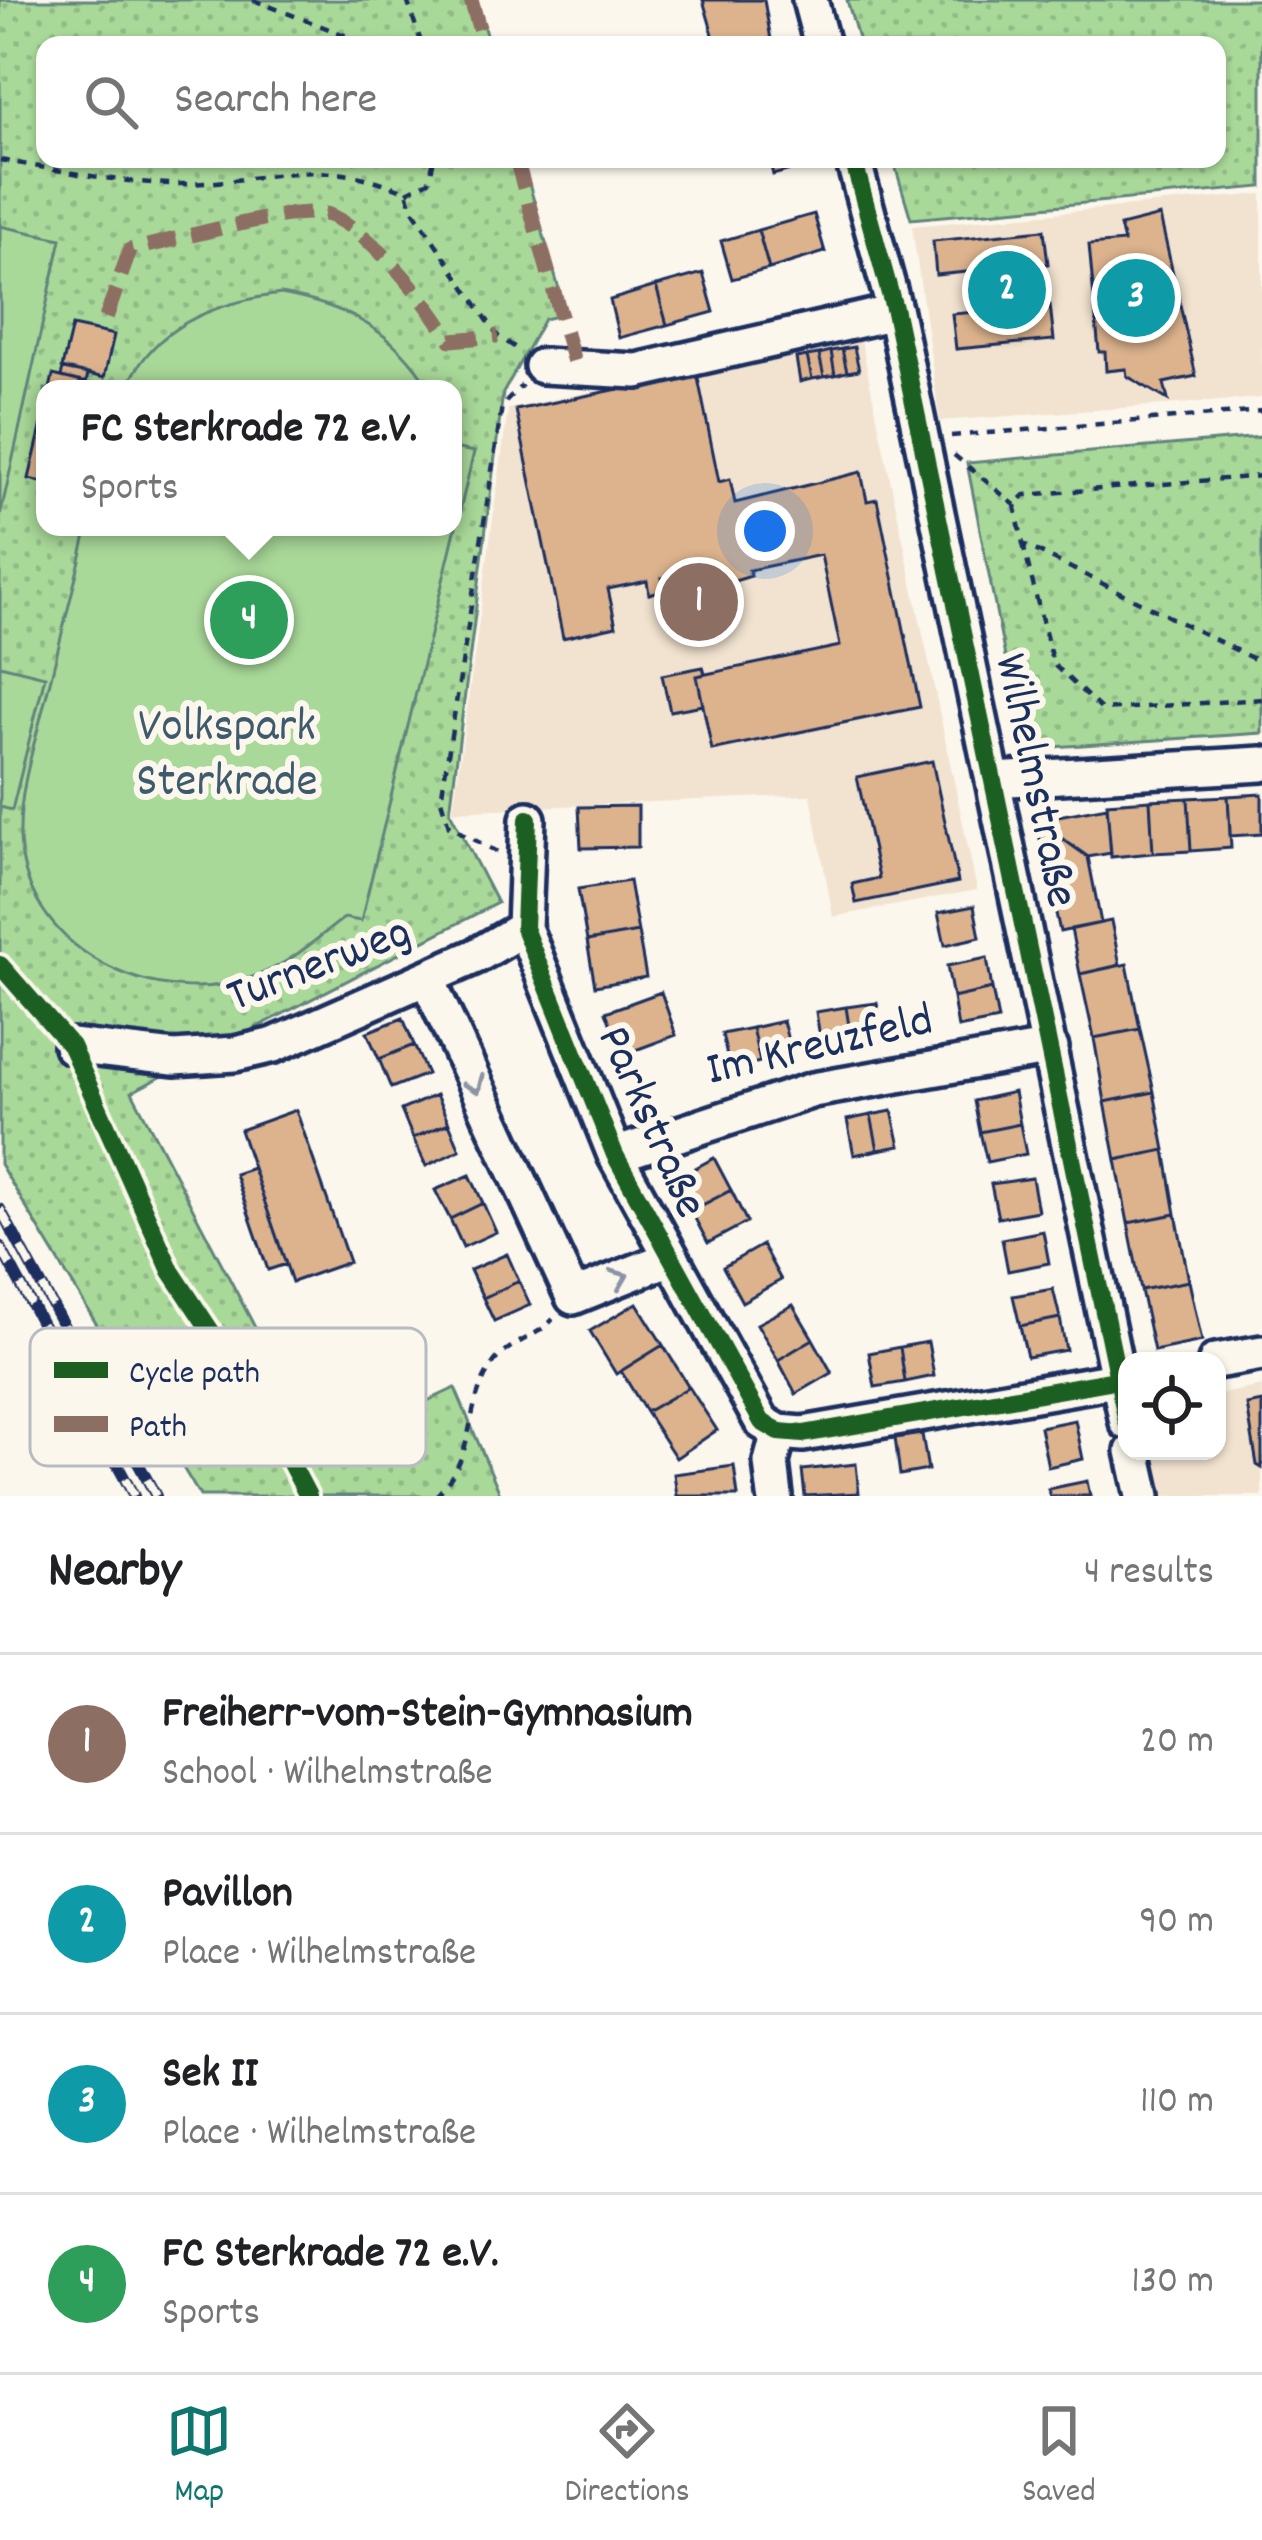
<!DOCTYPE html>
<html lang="en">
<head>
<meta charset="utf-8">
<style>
  body { margin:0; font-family:Dekko,sans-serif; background:#f2f2f2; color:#202124 }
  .controls { position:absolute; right:36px; bottom:36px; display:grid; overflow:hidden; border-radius:24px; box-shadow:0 3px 9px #0004 }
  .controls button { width:108px; height:108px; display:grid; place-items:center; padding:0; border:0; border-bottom:3px solid #e0e0e0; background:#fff; color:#202124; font:60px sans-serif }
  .you { position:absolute; left:765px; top:531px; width:42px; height:42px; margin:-30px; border:9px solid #fff; border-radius:50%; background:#1a73e8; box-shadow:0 0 0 18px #1a73e833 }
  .badge { display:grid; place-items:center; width:78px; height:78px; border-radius:50%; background:#0f766e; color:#fff; font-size:39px; font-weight:700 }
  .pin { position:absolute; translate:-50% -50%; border:6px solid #fff; box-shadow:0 3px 12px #0006 }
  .popup { position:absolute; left:36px; top:380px; width:426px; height:156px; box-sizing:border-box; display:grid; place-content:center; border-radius:24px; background:#fff; filter:drop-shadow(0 3px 9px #0005); font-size:39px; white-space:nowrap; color:#757577 }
  .popup b { font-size:45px; color:#202124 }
  .popup::after { content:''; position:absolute; left:50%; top:100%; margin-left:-24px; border:24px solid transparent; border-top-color:#fff }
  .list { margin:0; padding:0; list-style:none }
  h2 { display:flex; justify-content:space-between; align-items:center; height:156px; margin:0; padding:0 48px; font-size:51px }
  h2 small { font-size:39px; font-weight:400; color:#757577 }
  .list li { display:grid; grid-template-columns:78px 1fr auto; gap:36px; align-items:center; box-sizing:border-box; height:180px; padding:0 48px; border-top:3px solid #e0e0e0 }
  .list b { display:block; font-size:45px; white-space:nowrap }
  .list p { margin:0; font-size:39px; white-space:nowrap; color:#757577 }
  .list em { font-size:39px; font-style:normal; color:#757577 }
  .icon { flex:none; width:66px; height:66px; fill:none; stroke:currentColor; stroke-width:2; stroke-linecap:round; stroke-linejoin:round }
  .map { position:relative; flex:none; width:1262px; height:1496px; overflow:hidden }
  .search { position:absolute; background:#fff; box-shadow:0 3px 9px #0004; left:36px; right:36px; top:36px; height:132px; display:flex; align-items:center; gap:30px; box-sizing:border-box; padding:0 42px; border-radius:24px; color:#757577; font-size:45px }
  .sheet { height:876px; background:#fff }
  nav { display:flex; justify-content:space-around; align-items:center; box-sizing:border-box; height:168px; border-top:3px solid #e0e0e0; background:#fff; font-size:33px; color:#757577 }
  nav a { display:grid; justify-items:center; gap:6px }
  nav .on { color:#0f766e }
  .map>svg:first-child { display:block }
  .built { fill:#f2e3d0 }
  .green { fill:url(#green-dots); stroke:#62847c; stroke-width:3; fill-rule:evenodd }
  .pitch { fill:#a9d999; stroke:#62847c; stroke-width:3 }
  .building { fill:#dcb38d; stroke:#1b2f5e; stroke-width:3 }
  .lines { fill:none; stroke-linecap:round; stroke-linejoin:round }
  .minor-casing { stroke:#1b2f5e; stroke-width:42 }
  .path { stroke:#1b2f5e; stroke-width:4.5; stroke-dasharray:9 9; stroke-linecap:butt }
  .minor { stroke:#fbf7ec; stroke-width:33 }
  .rail-casing { stroke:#1b2f5e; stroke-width:12 }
  .rail { stroke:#fbf7ec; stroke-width:8; stroke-dasharray:22; stroke-linecap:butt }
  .quiet { stroke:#8d6e63; stroke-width:15; stroke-dasharray:30 15; stroke-linecap:butt }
  .cycleway-casing { stroke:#fbf7ec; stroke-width:26 }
  .cycleway { stroke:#1b5e20; stroke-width:18 }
  .oneway { stroke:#8b93a5 }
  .labels { text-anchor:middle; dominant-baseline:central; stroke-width:12; stroke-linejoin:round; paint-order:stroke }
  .park-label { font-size:48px; fill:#3e5a6d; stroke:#fbf7ec }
  .street-label { font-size:48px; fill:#1b2f5e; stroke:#fbf7ec }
  .key { fill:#fbf7ec; stroke:#b8bbc1; stroke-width:3 }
  .key-label { font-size:33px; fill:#1b2f5e }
</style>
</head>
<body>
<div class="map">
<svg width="1262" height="1496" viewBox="0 0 1262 1496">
  <defs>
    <pattern id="green-dots" width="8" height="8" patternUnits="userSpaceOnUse" patternTransform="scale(3)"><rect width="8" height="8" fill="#a9d999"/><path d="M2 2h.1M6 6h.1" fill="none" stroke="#91bb86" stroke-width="1.8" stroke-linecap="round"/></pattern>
  </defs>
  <rect width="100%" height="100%" fill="#fbf7ec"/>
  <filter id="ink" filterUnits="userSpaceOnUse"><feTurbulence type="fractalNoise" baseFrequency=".00833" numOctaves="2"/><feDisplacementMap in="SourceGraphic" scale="24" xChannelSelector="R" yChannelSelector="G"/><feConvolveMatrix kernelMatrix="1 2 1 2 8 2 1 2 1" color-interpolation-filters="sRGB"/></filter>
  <g filter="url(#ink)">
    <!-- built -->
    <path class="built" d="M 1262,194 L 1262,398 L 940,421 L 912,226 Z
      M 860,336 L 977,890 L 833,917 L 811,795 L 453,811 L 508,409 Z
      M 1262,1386 L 1262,1496 L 1151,1496 L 1139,1451 L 1217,1451 L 1217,1395 Z"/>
    <!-- green -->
    <path class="green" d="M 0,0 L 476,0 L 489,45 L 45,45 L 45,159 L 522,159 L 566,314 L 544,319 L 503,393 L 450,812 L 497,903 L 132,1092 L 320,1452 L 455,1388 L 501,1496 L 200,1496 L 0,1164 ZM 45,389 L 453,389 L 453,527 L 45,527 Z
      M 847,0 L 1262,0 L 1262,187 L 911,219 L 893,159 L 1217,159 L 1217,45 L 860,45 Z
      M 1262,437 L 1262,733 L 1023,749 L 967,463 Z"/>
    <!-- pitch -->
    <path class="pitch" d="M 0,226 L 61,239 L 0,517 Z
      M 281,294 C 347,306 395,331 430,389 L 127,389 C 152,325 217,302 281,294 Z
      M 453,448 L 474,452 L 361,921 L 344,918 C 317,938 292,962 261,974 C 158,1017 18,949 20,830 C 20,787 34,746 44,705 C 59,645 74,586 88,527 L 453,527 Z
      M 0,665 L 45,676 L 12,810 L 0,807 Z"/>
    <!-- building -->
    <path class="building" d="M 703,0 L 764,0 L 772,45 L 716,45 Z
      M 769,159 L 810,159 L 812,164 L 773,175 Z
      M 814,214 L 825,252 L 769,269 L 758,230 Z
      M 1160,216 L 1196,376 L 1164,383 L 1168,400 L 1127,376 L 1126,369 L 1106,371 L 1105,352 L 1099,352 L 1089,245 L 1124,242 L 1120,226 Z
      M 758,230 L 769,269 L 732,279 L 721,241 Z
      M 1044,230 L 1048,264 L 1013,268 L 1016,308 L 1050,305 L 1054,340 L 956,349 L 952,314 L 1000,310 L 997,269 L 936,275 L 933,241 Z
      M 703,273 L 714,312 L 667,325 L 656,286 Z
      M 656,286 L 667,325 L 619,338 L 610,300 Z
      M 72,326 L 114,335 L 104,378 L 62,368 Z
      M 854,347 L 859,370 L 847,372 L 842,349 Z
      M 842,349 L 847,372 L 835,375 L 831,351 Z
      M 831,351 L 835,375 L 824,377 L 819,354 Z
      M 819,354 L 824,377 L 812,379 L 807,356 Z
      M 807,356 L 812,379 L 800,382 L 796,358 Z
      M 63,369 L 88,374 L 86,383 L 61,377 Z
      M 697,373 L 719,482 L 730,479 L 735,503 L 861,472 L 867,501 L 877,499 L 920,707 L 712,750 L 697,676 L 840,646 L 821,555 L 749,570 L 751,576 L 702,591 L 693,587 L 690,572 L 662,578 L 664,590 L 649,594 L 647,581 L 608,589 L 616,626 L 563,638 L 516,410 Z
      M 53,375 L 99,386 L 99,389 L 50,389 Z
      M 45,411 L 45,483 L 29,479 Z
      M 703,667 L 705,674 L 697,676 L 703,705 L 670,711 L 662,675 Z
      M 932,761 L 958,882 L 856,903 L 852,884 L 879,878 L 857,777 Z
      M 1262,794 L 1262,834 L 1230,836 L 1228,796 Z
      M 1228,796 L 1231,848 L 1191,851 L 1188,798 Z
      M 1188,798 L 1191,851 L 1153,853 L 1150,800 Z
      M 1150,800 L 1153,853 L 1111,857 L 1107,803 Z
      M 638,806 L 638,847 L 581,848 L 579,807 Z
      M 1107,807 L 1111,853 L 1088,857 L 1036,820 Z
      M 1036,820 L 1088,857 L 1101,923 L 1060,932 Z
      M 629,881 L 638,932 L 587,941 L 578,889 Z
      M 974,906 L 980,937 L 945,945 L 938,913 Z
      M 1111,921 L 1120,965 L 1080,974 L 1071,929 Z
      M 638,932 L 646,977 L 595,986 L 587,941 Z
      M 987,958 L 992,989 L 953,998 L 947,966 Z
      M 1127,964 L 1140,1029 L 1094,1038 L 1080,974 Z
      M 992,989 L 998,1020 L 958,1028 L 953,998 Z
      M 661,992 L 676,1035 L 622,1055 L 606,1012 Z
      M 877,1003 L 883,1040 L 852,1045 L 846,1007 Z
      M 846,1007 L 852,1045 L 822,1050 L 816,1012 Z
      M 403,1018 L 414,1045 L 379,1059 L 367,1032 Z
      M 783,1021 L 792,1056 L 760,1062 L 752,1028 Z
      M 752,1028 L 760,1062 L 730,1070 L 722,1034 Z
      M 1140,1029 L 1154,1092 L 1105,1102 L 1094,1038 Z
      M 414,1045 L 427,1074 L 391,1088 L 379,1059 Z
      M 1014,1092 L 1020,1124 L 980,1132 L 974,1101 Z
      M 1154,1092 L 1165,1150 L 1116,1160 L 1105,1102 Z
      M 436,1095 L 449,1123 L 413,1138 L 401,1110 Z
      M 296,1110 L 349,1262 L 292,1282 L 240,1130 Z
      M 892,1111 L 900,1146 L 878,1150 L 871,1115 Z
      M 871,1115 L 878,1150 L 854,1155 L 847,1120 Z
      M 449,1123 L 460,1150 L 426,1166 L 413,1138 Z
      M 1020,1124 L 1026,1154 L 987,1162 L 980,1132 Z
      M 1165,1150 L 1176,1214 L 1128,1223 L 1116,1160 Z
      M 714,1158 L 731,1190 L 691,1211 L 675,1179 Z
      M 253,1168 L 286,1264 L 268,1270 L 235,1174 Z
      M 470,1175 L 483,1203 L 450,1219 L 435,1190 Z
      M 1032,1178 L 1038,1211 L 998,1218 L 991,1184 Z
      M 731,1190 L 747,1222 L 708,1243 L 691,1211 Z
      M 483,1203 L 496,1232 L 463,1247 L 450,1219 Z
      M 1176,1214 L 1189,1281 L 1141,1290 L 1128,1223 Z
      M 1043,1231 L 1049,1263 L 1008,1271 L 1002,1239 Z
      M 762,1245 L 781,1280 L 742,1302 L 723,1267 Z
      M 507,1254 L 519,1281 L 483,1298 L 470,1270 Z
      M 519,1281 L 530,1305 L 494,1321 L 483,1298 Z
      M 1189,1281 L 1202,1341 L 1154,1351 L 1141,1290 Z
      M 1053,1289 L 1060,1318 L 1020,1326 L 1013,1296 Z
      M 637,1303 L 663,1345 L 616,1374 L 590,1331 Z
      M 793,1305 L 813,1339 L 778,1360 L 757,1324 Z
      M 1060,1318 L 1066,1350 L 1027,1357 L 1020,1326 Z
      M 813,1339 L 832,1373 L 796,1394 L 778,1360 Z
      M 928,1342 L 934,1376 L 905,1382 L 900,1347 Z
      M 663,1345 L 689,1387 L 646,1412 L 621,1371 Z
      M 900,1347 L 905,1382 L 875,1387 L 869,1353 Z
      M 689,1387 L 717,1430 L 676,1458 L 646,1412 Z
      M 1262,1402 L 1262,1468 L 1257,1465 L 1247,1405 Z
      M 1075,1420 L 1083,1459 L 1048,1467 L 1040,1427 Z
      M 922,1434 L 928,1470 L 900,1475 L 895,1438 Z
      M 856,1464 L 859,1493 L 805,1496 L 802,1470 Z
      M 734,1466 L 738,1496 L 677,1496 L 674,1474 Z
      M 1087,1481 L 1090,1496 L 1050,1496 L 1048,1489 Z"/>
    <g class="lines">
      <!-- minor casing -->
      <g class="minor-casing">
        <path id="minor" d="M 810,0 L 822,45
          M 853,159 L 895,312 L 1127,1422
          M 542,366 L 637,371 L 895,312
          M 994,780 L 1262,764
          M 528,819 L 524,928 L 615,1155 L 762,1422 L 779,1432 L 803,1434 L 1127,1378
          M 427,978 L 573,1297 L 668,1259
          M 71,1046 L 174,1058 L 235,1054 L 274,1045 L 476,956 L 524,928
          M 615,1155 L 813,1090 L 1051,1048
          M 1216,1361 L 1262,1353
          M 1133,1451 L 1143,1496
          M 775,1496 L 771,1462 L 779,1432"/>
      </g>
      <!-- path -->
      <path class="path" d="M 253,0 L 371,45
        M 407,0 L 422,45
        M 0,160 C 60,170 125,185 186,184 C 271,181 321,155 407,192 L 413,210 L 498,336 L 520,351
        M 407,192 L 429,181 L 434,159
        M 951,436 L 1262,411
        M 954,455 L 1015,505
        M 1262,476 L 1025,495 L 1015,505 L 1023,544 L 1262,663
        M 1023,544 L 1053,664 L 1102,710 L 1262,699
        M 497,852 L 449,826 L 441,800 L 502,406 L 522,385
        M 436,1496 C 480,1450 461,1412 492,1365 C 508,1341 536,1339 553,1319"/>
      <!-- minor -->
      <use href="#minor" class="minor"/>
      <!-- rail casing -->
      <g class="rail-casing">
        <path id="rail" d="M 0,1209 L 156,1496
          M 0,1246 L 134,1496"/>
      </g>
      <!-- rail -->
      <use href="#rail" class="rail"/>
      <!-- quiet -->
      <path class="quiet" d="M 471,0 L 484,45
        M 516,159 L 576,369
        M 106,318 L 130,250 C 169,242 300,204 329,215 C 374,233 426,301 451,340 L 498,336"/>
      <!-- cycleway casing -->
      <g class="cycleway-casing">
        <path id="cycleway" d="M 853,159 L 895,312 L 1127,1422
          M 528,819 L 524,928 L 615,1155 L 762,1422 L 779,1432 L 803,1434 L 1127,1378
          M 0,965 L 71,1046 L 171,1271 L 263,1410 L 308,1496"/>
      </g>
      <!-- cycleway -->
      <use href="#cycleway" class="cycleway"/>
    </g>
    <!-- one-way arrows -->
    <defs><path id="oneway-chevron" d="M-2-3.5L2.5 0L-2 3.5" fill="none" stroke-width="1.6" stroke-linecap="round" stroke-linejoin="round" transform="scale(3)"/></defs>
    <g class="oneway">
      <use href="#oneway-chevron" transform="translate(475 1085) rotate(66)"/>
      <use href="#oneway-chevron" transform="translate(620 1278) rotate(-22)"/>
    </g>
  </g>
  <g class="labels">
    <!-- park labels -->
    <g class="park-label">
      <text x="227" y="729">Volkspark<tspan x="227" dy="55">Sterkrade</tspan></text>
    </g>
    <!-- street labels -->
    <g class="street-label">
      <text transform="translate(1033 781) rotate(78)">Wilhelmstraße</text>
      <text transform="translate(320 967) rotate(-21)">Turnerweg</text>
      <text transform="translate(820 1048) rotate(-13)">Im Kreuzfeld</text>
      <text transform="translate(649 1123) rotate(66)">Parkstraße</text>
    </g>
  </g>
  <!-- legend -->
  <rect x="30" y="1328" width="396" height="138" rx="18" class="key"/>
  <rect x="54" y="1362" width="54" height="16" fill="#1b5e20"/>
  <rect x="54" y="1416" width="54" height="16" fill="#8d6e63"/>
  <g class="key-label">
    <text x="129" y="1382">Cycle path</text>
    <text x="129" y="1436">Path</text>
  </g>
</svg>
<div class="controls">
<button><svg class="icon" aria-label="locate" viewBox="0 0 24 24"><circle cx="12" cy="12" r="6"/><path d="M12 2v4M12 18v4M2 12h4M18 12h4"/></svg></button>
</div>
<div class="you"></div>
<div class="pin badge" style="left:699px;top:602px;background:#8d6e63">1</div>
<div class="pin badge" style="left:1007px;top:290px;background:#0f9aa8">2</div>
<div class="pin badge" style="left:1136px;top:298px;background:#0f9aa8">3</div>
<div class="pin badge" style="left:249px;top:620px;background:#2e9e5b">4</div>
<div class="popup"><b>FC Sterkrade 72 e.V.</b>Sports</div>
<div class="search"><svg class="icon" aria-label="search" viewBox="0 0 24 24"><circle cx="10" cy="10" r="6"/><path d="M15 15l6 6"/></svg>Search here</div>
</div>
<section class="sheet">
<h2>Nearby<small>4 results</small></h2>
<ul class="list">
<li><span class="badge" style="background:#8d6e63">1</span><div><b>Freiherr-vom-Stein-Gymnasium</b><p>School · Wilhelmstraße</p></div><em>20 m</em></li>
<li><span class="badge" style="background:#0f9aa8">2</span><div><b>Pavillon</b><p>Place · Wilhelmstraße</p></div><em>90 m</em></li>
<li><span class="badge" style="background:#0f9aa8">3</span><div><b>Sek II</b><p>Place · Wilhelmstraße</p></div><em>110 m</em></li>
<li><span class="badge" style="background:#2e9e5b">4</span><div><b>FC Sterkrade 72 e.V.</b><p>Sports</p></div><em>130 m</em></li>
</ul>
</section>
<nav>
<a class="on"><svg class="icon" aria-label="map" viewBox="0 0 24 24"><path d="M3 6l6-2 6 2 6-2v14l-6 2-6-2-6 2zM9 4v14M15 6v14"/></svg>Map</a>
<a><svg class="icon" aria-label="directions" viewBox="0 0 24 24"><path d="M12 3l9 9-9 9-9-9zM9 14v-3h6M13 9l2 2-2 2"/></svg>Directions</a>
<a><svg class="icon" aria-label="saved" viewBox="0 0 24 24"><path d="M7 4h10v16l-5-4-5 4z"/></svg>Saved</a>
</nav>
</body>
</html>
